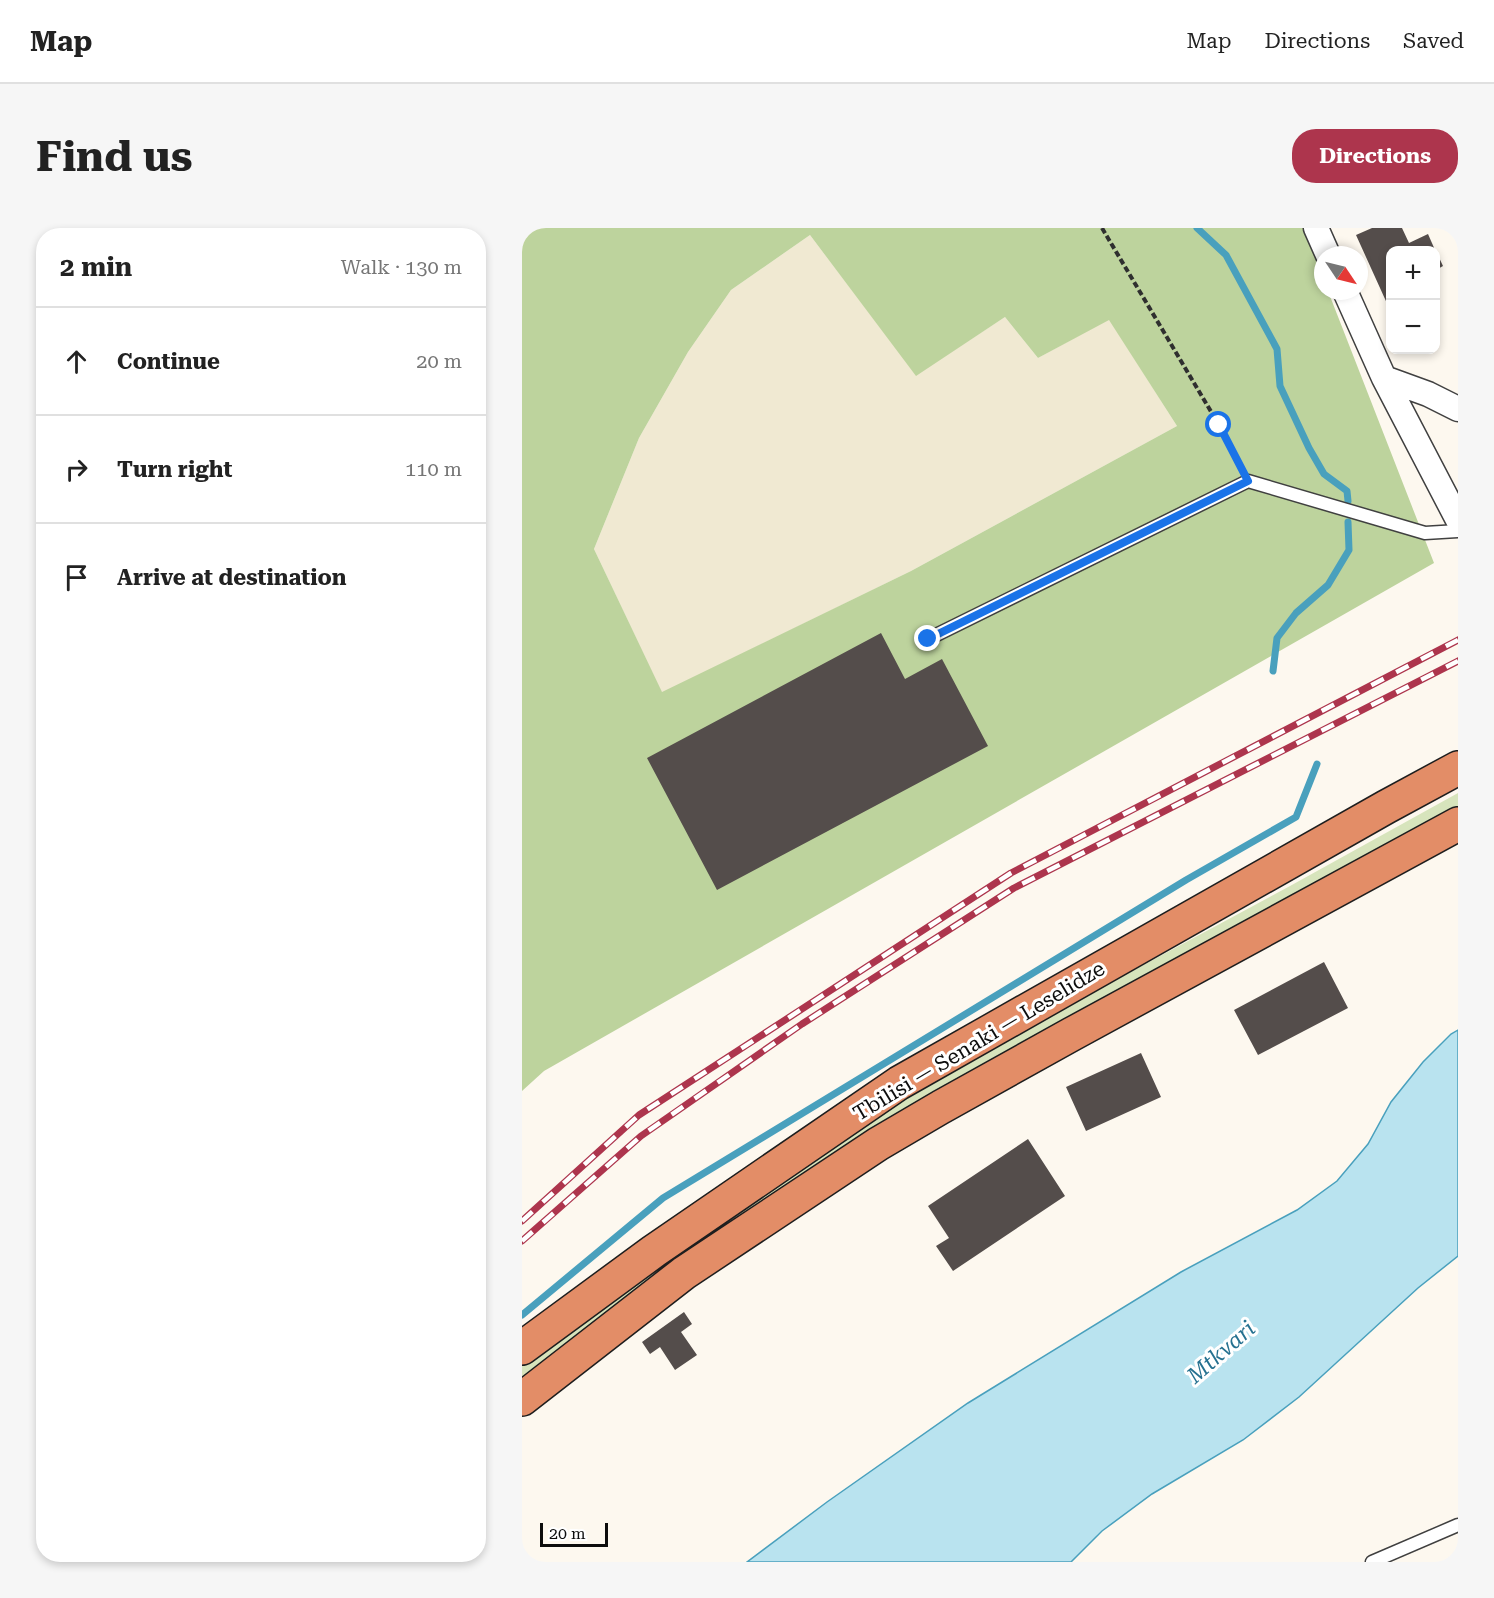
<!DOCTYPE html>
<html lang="en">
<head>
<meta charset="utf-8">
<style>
  body { margin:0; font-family:"Roboto Serif",serif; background:#f6f6f6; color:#222 }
  .controls { position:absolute; right:18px; top:18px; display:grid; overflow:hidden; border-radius:12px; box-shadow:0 3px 9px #0003 }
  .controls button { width:54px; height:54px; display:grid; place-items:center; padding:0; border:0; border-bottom:2px solid #e0e0e0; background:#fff; color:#222; font:30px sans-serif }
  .compass { position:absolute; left:792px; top:18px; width:54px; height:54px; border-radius:50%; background:#fff; box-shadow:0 3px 9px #0003; rotate:125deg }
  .scale { position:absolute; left:18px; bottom:15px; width:68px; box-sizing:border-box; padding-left:6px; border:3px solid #0d0d0d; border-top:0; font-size:16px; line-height:21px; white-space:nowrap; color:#0d0d0d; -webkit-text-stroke:4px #fff; paint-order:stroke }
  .stop { position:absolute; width:18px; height:18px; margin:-14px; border:4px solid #1a73e8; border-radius:50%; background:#fff }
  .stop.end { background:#1a73e8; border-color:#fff; box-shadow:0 2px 6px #0008 }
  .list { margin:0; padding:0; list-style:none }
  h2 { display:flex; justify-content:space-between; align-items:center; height:78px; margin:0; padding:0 24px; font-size:26px }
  h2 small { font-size:20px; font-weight:400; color:#767676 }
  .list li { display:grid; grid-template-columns:39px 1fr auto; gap:18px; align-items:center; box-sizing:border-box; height:108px; padding:0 24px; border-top:2px solid #e0e0e0 }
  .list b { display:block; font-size:22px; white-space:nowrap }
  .list em { font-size:20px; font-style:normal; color:#767676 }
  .icon { flex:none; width:33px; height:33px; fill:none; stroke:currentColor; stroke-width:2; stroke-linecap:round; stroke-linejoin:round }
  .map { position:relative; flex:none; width:936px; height:1334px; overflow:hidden; border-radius:24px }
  header { display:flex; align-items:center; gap:36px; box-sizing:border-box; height:84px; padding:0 30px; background:#fff; border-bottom:2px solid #e0e0e0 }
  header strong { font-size:28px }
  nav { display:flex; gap:33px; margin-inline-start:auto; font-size:21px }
  .intro { display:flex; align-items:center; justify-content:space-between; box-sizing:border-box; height:144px; padding:0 36px }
  h1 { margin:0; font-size:42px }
  .button { padding:15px 27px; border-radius:24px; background:#ad354d; color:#fff; font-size:21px; font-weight:700 }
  main { display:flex; gap:36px; padding:0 36px }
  aside { flex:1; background:#fff; border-radius:24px; box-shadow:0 3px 9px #0003 }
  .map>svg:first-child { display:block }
  .farmland { fill:#f0e9d2 }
  .green { fill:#d7e4bc }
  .forest { fill:#bdd39d; fill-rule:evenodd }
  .water { fill:#b9e3ef; stroke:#49a0bd; stroke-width:1.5 }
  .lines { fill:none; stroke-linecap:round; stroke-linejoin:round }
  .stream { stroke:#49a0bd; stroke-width:7 }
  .building { fill:#544d4b }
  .lane-casing { stroke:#404040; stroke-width:15 }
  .street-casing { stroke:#404040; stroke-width:27 }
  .highway-casing { stroke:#1e1e1e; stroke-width:36 }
  .path { stroke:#2f2f2f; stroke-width:4; stroke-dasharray:6 3; stroke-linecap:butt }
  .lane { stroke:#fff; stroke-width:12 }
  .street { stroke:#fff; stroke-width:24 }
  .highway { stroke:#e38d67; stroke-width:33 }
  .rail-casing { stroke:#ad354d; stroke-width:7 }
  .rail { stroke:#fff; stroke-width:4.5; stroke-dasharray:14; stroke-linecap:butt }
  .route { stroke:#1a73e8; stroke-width:8 }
  .labels { text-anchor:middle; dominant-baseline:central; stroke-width:6; stroke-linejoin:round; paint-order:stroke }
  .street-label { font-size:21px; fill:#0d0d0d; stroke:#fff }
  .water-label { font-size:22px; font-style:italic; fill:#257190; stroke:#fff }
</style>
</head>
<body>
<header>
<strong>Map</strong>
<nav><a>Map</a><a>Directions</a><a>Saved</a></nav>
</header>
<div class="intro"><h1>Find us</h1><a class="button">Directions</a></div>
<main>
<aside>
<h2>2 min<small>Walk · 130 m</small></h2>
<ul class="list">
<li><svg class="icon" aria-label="ahead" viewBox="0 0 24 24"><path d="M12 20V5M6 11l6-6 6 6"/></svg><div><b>Continue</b></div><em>20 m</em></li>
<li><svg class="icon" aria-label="right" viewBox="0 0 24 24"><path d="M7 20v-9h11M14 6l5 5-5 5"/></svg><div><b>Turn right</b></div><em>110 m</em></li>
<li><svg class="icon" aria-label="arrive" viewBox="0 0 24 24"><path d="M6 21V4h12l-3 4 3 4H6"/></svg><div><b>Arrive at destination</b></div></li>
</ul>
</aside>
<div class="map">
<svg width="936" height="1334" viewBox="0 0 936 1334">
  <rect width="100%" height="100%" fill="#fdf8ef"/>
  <!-- farmland -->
  <path class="farmland" d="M 288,7 L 394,147 L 483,89 L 516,130 L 587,91 L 655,198 L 389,343 L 140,465 L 72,321 L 117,210 L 166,124 L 209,62 Z"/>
  <!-- green -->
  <path class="green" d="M 936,565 L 936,584 L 775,670 L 0,1154 L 0,1137 L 99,1059 L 408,852 L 768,658 Z"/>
  <!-- forest -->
  <path class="forest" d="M 0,0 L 782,0 L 801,50 L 801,63 L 806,63 L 912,335 L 22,843 L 0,863 ZM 288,7 L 394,148 L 483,89 L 516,130 L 587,92 L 655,198 L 389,343 L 140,464 L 72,321 L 117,210 L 166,124 L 209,62 Z"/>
  <!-- water -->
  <path class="water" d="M 936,802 L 936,1028 L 896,1060 L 777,1169 L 721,1212 L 630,1266 L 580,1303 L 549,1334 L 225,1334 L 305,1274 L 446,1175 L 659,1044 L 775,982 L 815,953 L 846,916 L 869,874 L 901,834 L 929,806 Z"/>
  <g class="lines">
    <!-- stream -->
    <path class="stream" d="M 675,0 L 704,27 L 755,121 L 758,158 L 787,220 L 802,246 L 825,263 L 826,273
      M 751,443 L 755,410 L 774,385 L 806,357 L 827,322 L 826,294
      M 0,1087 L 141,970 L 664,652 L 774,589 L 795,536"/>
  </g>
  <!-- building -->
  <path class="building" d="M 850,0 L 880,0 L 887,15 L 906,6 L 913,22 L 868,22 L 868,82 L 834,7 Z
    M 928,0 L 936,0 L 936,11 Z
    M 914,23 L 921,38 L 914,42 Z
    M 359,405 L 383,451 L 420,431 L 466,518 L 195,662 L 125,530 Z
    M 802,734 L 826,780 L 736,827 L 712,782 Z
    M 619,825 L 639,869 L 564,903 L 544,859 Z
    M 506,911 L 543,968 L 431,1043 L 414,1018 L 427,1010 L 406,978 Z
    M 162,1084 L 170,1096 L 159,1104 L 175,1127 L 153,1142 L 138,1119 L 128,1126 L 120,1114 Z"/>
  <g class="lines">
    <!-- lane casing -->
    <g class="lane-casing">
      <path id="lane" d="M 406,411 L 726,253 L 903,305 L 936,303
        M 850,1334 L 936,1297"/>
    </g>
    <!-- street casing -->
    <g class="street-casing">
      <path id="street" d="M 794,0 L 806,27
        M 823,63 L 862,150 L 936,292
        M 862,150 L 906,166 L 936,181"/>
    </g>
    <!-- highway casing -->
    <g class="highway-casing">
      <path id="highway" d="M 0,1120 L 132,1023 L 377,855 L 864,579 L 936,540
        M 0,1171 L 162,1045 L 356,916 L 419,879 L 550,806 L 936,596"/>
    </g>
    <!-- path -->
    <path class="path" d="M 580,0 L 697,197 L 718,238"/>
    <!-- lane -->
    <use href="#lane" class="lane"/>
    <!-- street -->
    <use href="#street" class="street"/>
    <!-- highway -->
    <use href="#highway" class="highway"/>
    <!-- rail casing -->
    <g class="rail-casing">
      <path id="rail" d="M 0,993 L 117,887 L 489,645 L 936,412
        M 0,1013 L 119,908 L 280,796 L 492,660 L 936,433"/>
    </g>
    <!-- rail -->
    <use href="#rail" class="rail"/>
  </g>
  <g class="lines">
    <!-- route -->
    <path class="route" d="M 406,411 L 726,253 L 697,197"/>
  </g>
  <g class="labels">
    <!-- street labels -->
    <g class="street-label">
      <text transform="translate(457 813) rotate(-31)">Tbilisi — Senaki — Leselidze</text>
    </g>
    <!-- water labels -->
    <g class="water-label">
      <text transform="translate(699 1124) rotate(-41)">Mtkvari</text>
    </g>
  </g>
</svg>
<div class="controls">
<button>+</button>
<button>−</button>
</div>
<svg class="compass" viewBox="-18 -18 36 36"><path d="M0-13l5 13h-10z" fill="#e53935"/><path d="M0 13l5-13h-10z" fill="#767676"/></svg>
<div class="scale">20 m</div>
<div class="stop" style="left:697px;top:197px"></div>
<div class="stop end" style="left:406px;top:411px"></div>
</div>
</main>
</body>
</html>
